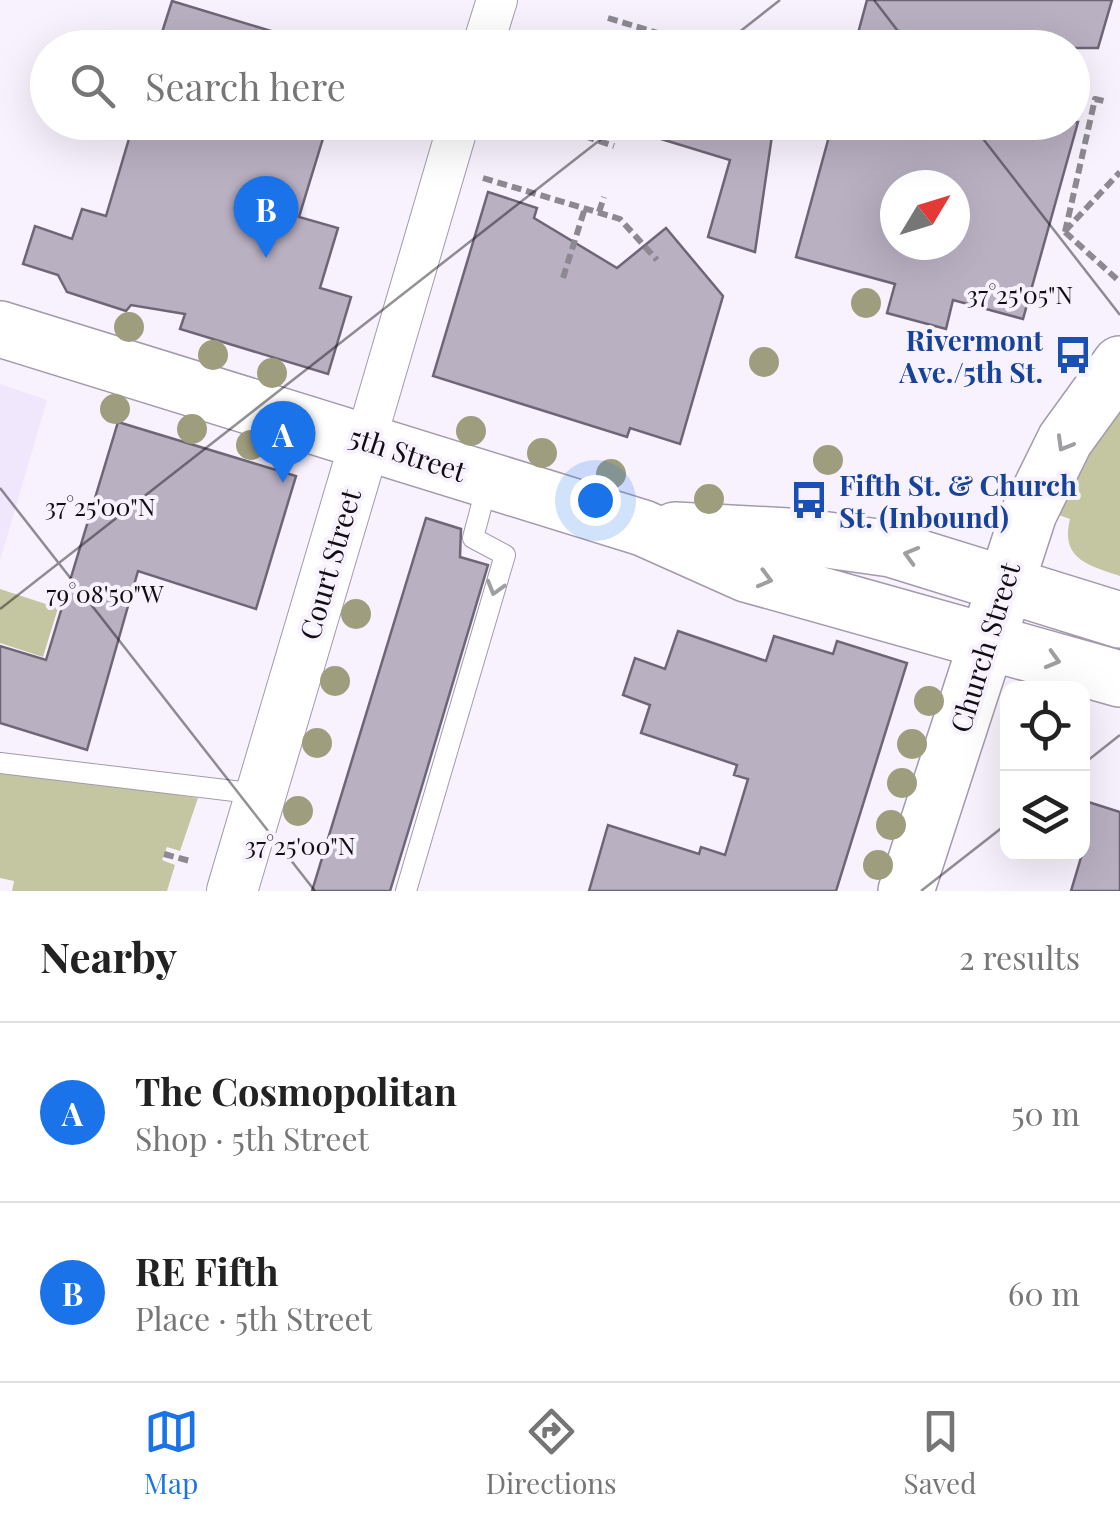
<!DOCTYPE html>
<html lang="en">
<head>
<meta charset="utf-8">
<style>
  body { margin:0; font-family:"Playfair Display",serif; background:#f6f6f6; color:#222 }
  .controls { position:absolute; right:30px; bottom:30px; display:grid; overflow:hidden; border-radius:20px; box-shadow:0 10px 40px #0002 }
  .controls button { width:90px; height:90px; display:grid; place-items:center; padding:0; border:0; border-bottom:2px solid #e0e0e0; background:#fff; color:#222; font:50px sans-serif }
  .compass { position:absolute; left:880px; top:170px; width:90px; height:90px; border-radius:50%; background:#fff; box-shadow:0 10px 40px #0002; rotate:52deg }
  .you { position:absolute; left:595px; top:500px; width:35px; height:35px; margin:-25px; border:8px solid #fff; border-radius:50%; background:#1a73e8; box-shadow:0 0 0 15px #1a73e833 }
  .badge { display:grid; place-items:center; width:65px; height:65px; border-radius:50%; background:#1a73e8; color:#fff; font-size:32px; font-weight:700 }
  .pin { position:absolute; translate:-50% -82px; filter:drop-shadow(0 2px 5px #0008) }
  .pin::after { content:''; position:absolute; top:52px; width:35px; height:30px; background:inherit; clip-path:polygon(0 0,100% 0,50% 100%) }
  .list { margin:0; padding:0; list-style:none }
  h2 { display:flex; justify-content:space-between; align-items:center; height:130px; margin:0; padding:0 40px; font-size:42px }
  h2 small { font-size:32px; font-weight:400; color:#767676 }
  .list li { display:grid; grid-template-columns:65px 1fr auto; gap:30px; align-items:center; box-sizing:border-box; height:180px; padding:0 40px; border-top:2px solid #e0e0e0 }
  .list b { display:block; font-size:38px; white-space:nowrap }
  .list p { margin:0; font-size:32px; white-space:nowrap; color:#767676 }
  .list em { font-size:32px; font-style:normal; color:#767676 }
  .icon { flex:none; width:55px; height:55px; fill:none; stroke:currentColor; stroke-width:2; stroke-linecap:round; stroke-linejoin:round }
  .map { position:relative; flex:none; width:1120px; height:891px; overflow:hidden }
  .search { position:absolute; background:#fff; box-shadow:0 10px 40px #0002; left:30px; right:30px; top:30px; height:110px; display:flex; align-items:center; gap:25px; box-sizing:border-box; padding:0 35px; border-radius:55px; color:#767676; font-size:38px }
  .sheet { height:490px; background:#fff }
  nav { display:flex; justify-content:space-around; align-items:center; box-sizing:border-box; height:140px; border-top:2px solid #e0e0e0; background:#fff; font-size:28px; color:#767676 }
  nav a { display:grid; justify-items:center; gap:5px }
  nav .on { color:#1a73e8 }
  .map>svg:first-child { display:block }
  .built { fill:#f1e7fc }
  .green { fill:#c3c6a1 }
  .building { fill:#b9b0c2; stroke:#6e6576; stroke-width:2.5; fill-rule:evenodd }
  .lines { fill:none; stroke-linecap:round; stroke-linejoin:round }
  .service-casing { stroke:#a39aac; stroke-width:22 }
  .minor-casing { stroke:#a39aac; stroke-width:42 }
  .tertiary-casing { stroke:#a39aac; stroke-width:52 }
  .secondary-casing { stroke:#a39aac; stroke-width:58 }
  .primary-casing { stroke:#a39aac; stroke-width:58 }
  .path { stroke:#8d8992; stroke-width:6; stroke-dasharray:10 5; stroke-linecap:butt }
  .service { stroke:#fff; stroke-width:20 }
  .minor { stroke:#fff; stroke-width:40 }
  .tertiary { stroke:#fff; stroke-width:50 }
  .secondary { stroke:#fff; stroke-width:55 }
  .primary { stroke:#fff; stroke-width:55 }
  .tree { fill:#9e9d7e }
  .oneway { stroke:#9f9ea1 }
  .ticks { fill:none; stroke:#100d13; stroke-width:2.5; stroke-opacity:0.45 }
  .labels { text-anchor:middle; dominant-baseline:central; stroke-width:8; stroke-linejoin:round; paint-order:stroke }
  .transit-label { font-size:28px; font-weight:bold; fill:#164399; stroke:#f8f2fe; text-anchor:end }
  .street-label { font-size:28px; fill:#100d13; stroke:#f8f2fe }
  .ticks-label { font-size:25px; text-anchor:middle; fill:#100d13; stroke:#f8f2fe; stroke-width:8; stroke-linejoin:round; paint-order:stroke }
</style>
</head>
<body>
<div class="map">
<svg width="1120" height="891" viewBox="0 0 1120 891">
  <rect width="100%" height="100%" fill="#f8f2fe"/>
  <!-- built -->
  <path class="built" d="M 0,384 L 47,400 L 0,561 Z"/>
  <!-- green -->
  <path class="green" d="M 1120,406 L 1120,576 C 1088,565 1060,559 1070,519 L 1053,513 Z
    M 0,589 L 58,608 L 43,657 L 0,643 Z
    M 0,769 L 198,798 L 180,851 L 167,847 L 162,860 L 175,865 L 167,891 L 12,891 L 14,881 L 0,878 Z"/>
  <!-- building -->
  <path class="building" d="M 867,0 L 1112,0 L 1098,48 L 854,48 Z
    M 172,1 L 297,39 L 296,48 L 157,48 Z
    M 134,122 L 328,122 L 299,217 L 338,228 L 320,288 L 351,297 L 328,374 L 180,329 L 185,314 L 131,305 L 126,311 L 67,292 L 58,275 L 23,264 L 35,226 L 72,239 L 82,209 L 106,216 Z
    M 636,122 L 774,122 L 755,252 L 708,237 L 730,160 L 635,131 Z
    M 833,122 L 1078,122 L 1023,319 L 953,300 L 946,329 L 887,313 L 895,284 L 796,257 ZM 895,185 L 955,185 L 955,245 L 895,245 Z
    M 488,192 L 537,208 L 534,218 L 617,268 L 666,228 L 723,296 L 680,444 L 630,428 L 627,437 L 433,376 Z
    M 118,422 L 296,476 L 256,609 L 138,571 L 87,750 L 0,723 L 0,646 L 46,660 Z
    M 426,518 L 461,529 L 460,557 L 488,565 L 422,786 L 390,891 L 312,891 Z
    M 678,631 L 766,661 L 774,636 L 833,654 L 837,641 L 907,663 L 836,891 L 589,891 L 608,825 L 699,854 L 701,847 L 725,855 L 748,779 L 734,775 L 737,765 L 641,733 L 650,705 L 623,695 L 635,658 L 665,669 Z
    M 1082,800 L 1120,812 L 1120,891 L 1071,891 L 1082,854 Z"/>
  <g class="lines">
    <!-- service casing -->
    <g class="service-casing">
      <path id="service" d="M 0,763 L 259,794
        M 406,891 L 505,555 L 473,538 L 488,481"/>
    </g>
    <!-- minor casing -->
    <g class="minor-casing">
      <path id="minor" d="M 482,48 L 497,0
        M 366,439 L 459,122"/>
    </g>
    <!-- tertiary casing -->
    <g class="tertiary-casing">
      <path id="tertiary" d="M 232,891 L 366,439"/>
    </g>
    <!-- secondary casing -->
    <g class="secondary-casing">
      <path id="secondary" d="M 906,891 L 1029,513 L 1065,440 L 1120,364"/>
    </g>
    <!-- primary casing -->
    <g class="primary-casing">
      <path id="primary" d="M 0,329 L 643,528 L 746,574 L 1120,679
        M 675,530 L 806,537 L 891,549 L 1120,620"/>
    </g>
    <!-- path -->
    <path class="path" d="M 608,18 L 707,48
      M 255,32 L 307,48
      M 542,122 L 614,146
      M 483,178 L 620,219 L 657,260
      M 599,212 L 604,197
      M 1065,231 L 1120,172
      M 1065,232 L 1095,99 L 1104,101
      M 1065,232 L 1120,282
      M 563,278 L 585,208
      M 164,854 L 190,861"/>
    <!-- service -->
    <use href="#service" class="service"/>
    <!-- minor -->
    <use href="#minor" class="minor"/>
    <!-- tertiary -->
    <use href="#tertiary" class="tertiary"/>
    <!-- secondary -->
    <use href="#secondary" class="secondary"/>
    <!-- primary -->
    <use href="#primary" class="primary"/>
  </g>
  <!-- trees -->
  <g class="tree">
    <circle cx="866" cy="303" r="15"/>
    <circle cx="129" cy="327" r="15"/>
    <circle cx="213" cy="355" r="15"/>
    <circle cx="764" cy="362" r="15"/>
    <circle cx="272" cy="373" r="15"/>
    <circle cx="115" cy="409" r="15"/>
    <circle cx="192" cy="429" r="15"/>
    <circle cx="471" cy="431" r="15"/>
    <circle cx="251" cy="445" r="15"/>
    <circle cx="542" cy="453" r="15"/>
    <circle cx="828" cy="460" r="15"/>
    <circle cx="611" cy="474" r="15"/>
    <circle cx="709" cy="499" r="15"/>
    <circle cx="356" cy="614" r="15"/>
    <circle cx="335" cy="681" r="15"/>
    <circle cx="929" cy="701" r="15"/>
    <circle cx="317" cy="743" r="15"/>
    <circle cx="912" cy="744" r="15"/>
    <circle cx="902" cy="783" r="15"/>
    <circle cx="298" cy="811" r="15"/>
    <circle cx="891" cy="825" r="15"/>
    <circle cx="878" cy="865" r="15"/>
  </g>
  <!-- one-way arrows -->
  <defs><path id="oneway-chevron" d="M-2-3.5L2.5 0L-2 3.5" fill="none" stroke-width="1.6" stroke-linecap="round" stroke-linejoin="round" transform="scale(2.5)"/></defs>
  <g class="oneway">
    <use href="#oneway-chevron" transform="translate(1064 444) rotate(120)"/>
    <use href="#oneway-chevron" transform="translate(911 555) rotate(-164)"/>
    <use href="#oneway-chevron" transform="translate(765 579) rotate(15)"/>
    <use href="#oneway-chevron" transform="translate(495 588) rotate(106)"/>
    <use href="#oneway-chevron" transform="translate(1053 660) rotate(16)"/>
  </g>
  <!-- ticks -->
  <path class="ticks" d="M 874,0 L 911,48M 719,48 L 780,0M 970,122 L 1120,315M 0,488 L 315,891M 0,609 L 623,122M 1082,765 L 1120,735M 921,891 L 1008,823"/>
  <!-- icons -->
  <defs>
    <g id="bus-bare" transform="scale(3)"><path d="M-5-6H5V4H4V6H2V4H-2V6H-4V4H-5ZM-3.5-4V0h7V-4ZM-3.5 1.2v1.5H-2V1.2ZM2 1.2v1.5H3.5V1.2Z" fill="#1a4fb4" stroke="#f8f2fe" stroke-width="2.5" paint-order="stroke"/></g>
  </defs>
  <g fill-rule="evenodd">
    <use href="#bus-bare" x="1073" y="355"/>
    <use href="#bus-bare" x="809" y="500"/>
  </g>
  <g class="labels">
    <!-- transit labels -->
    <g class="transit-label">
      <text x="1043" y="339">Rivermont<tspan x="1043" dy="32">Ave./5th St.</tspan></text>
      <text x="839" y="484" text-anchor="start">Fifth St. &amp; Church<tspan x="839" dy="32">St. (Inbound)</tspan></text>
    </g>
    <!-- street labels -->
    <g class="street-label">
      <text transform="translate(408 453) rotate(18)">5th Street</text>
      <text transform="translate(329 564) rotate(-74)">Court Street</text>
      <text transform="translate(984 647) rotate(-73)">Church Street</text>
    </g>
  </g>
  <g class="ticks-label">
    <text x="1020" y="304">37°25'05"N</text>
    <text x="100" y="516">37°25'00"N</text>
    <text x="105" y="603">79°08'50"W</text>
    <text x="300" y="855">37°25'00"N</text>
  </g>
</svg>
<div class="controls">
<button><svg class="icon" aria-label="locate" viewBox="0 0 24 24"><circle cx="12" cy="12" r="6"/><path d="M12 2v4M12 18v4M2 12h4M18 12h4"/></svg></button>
<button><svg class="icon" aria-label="layers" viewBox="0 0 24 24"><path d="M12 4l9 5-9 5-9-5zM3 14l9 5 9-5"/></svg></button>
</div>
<svg class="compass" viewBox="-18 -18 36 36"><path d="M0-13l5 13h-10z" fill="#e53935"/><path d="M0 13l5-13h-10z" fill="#767676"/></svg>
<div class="you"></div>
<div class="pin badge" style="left:283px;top:483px">A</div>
<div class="pin badge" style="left:266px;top:258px">B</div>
<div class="search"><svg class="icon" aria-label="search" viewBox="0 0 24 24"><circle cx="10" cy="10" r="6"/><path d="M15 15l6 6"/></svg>Search here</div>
</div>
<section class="sheet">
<h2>Nearby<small>2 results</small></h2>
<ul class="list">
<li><span class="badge">A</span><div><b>The Cosmopolitan</b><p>Shop · 5th Street</p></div><em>50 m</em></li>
<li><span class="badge">B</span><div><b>RE Fifth</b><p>Place · 5th Street</p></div><em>60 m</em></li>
</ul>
</section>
<nav>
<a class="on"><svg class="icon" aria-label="map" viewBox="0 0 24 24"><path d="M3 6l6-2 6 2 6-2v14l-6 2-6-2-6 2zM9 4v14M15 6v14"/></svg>Map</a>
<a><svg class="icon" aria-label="directions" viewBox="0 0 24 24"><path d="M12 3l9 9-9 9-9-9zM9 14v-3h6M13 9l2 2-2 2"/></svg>Directions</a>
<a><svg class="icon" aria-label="saved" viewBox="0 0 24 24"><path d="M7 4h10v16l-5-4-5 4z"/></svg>Saved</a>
</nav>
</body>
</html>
